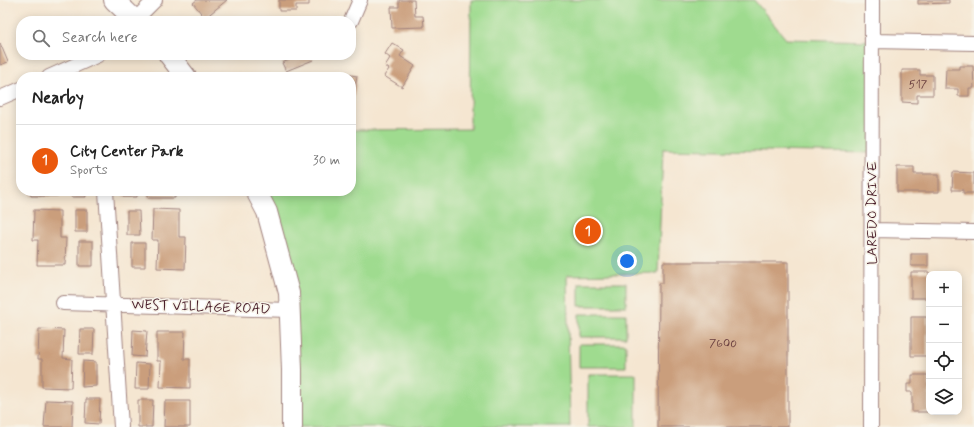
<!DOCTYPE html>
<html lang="en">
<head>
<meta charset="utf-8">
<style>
  body { margin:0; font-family:Mynerve,sans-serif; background:#f2f2f2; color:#222 }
  .controls { position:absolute; right:12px; bottom:12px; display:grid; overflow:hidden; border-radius:8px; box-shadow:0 2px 10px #0003 }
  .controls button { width:36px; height:36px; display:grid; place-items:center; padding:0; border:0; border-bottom:1px solid #e0e0e0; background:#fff; color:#222; font:20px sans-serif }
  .you { position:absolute; left:627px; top:261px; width:14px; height:14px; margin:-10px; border:3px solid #fff; border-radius:50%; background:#1a73e8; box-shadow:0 0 0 6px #1a73e833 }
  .badge { display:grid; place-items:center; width:26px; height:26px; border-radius:50%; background:#ea580c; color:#fff; font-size:13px; font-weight:700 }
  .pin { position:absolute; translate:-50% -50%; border:2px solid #fff; box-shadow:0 1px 4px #0006 }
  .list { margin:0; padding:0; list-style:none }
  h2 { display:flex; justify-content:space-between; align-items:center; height:52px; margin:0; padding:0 16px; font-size:17px }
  h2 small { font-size:13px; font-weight:400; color:#767676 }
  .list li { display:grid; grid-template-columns:26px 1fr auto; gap:12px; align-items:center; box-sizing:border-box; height:72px; padding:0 16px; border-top:1px solid #e0e0e0 }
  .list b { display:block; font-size:15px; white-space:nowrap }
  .list p { margin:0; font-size:13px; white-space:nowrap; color:#767676 }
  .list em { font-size:13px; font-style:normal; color:#767676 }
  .icon { flex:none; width:22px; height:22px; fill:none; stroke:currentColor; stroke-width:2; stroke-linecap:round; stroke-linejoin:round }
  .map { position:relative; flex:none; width:974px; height:427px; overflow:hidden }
  .search { position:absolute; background:#fff; box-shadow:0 2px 10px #0003; left:16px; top:16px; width:340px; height:44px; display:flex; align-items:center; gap:10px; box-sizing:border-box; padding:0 14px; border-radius:16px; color:#767676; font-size:15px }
  .panel { position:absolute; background:#fff; box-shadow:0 2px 10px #0003; left:16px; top:72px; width:340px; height:124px; border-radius:16px }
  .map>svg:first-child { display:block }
  .green { fill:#9fdb8f; stroke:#747d5d }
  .building { fill:#ca9e7c }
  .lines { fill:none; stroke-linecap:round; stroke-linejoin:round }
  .street-casing { stroke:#a0827e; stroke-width:16 }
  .secondary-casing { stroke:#a0827e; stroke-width:22 }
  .street { stroke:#fff; stroke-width:14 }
  .secondary { stroke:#fff; stroke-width:20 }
  .labels { text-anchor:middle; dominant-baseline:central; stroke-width:3; stroke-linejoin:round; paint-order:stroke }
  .number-label { font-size:12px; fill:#6a3f3f }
  .street-label { font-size:14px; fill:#4a1f2b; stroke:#f7f3e8 }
</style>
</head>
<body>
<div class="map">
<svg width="974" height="427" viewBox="0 0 974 427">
  <rect width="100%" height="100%" fill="#f7f3e8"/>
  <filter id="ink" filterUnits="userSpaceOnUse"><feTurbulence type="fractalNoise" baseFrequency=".025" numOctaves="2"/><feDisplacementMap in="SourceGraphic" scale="8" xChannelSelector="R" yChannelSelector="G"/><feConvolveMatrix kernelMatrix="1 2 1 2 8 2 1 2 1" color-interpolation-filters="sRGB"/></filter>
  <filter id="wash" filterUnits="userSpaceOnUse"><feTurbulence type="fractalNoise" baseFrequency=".012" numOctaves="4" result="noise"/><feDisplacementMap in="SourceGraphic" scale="16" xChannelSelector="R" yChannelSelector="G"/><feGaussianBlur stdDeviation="0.9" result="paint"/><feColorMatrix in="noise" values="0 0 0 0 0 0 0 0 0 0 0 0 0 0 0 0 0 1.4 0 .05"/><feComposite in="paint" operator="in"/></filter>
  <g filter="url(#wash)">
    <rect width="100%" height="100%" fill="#f5e6d1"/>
    <!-- green -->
    <path class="green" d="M 471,0 L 754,0 L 786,39 L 873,41 L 872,153 L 663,149 L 658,273 L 567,275 L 570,427 L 292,427 L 289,310 L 256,191 L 351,191 L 351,130 L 470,129 Z
      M 579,283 L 626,283 L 626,306 L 579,306 Z
      M 579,314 L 626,314 L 626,337 L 579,337 Z
      M 579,344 L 626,344 L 626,367 L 579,367 Z
      M 588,374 L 636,374 L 636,427 L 588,427 Z"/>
    <g id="blocks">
      <!-- building -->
      <path class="building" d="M 197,0 L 227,0 L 205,18 L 193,3 Z
        M 279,0 L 309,0 L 309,5 L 296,5 L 296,11 L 279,11 Z
        M 399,0 L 414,0 L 415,16 L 423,16 L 424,27 L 392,28 L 391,7 L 399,7 Z
        M 918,0 L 949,0 L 949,3 L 918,4 Z
        M 0,43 L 8,62 L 0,65 Z
        M 392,43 L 404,50 L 400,56 L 415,66 L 402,87 L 384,76 L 389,69 L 385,66 L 390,58 L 385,54 Z
        M 287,55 L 311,55 L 313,60 L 286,71 L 282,63 L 289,60 Z
        M 959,66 L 973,66 L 974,88 L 969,88 L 969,96 L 958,96 L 958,89 L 945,89 L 946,69 L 959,69 Z
        M 902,70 L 920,70 L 920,75 L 933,75 L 933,95 L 917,95 L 917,103 L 902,102 Z
        M 339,73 L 357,76 L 353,101 L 351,101 L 351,77 L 339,77 Z
        M 897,167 L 914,167 L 914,174 L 939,174 L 939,192 L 897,192 Z
        M 953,172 L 974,173 L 974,193 L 963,193 L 963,190 L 952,190 Z
        M 30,191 L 58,191 L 58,196 L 31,196 Z
        M 71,191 L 85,191 L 86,197 L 71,197 Z
        M 123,191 L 137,191 L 137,197 L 123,197 Z
        M 148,191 L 175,191 L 175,198 L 148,198 Z
        M 153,209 L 179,210 L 179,237 L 186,237 L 185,269 L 157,268 L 158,240 L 152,240 Z
        M 34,210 L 60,211 L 60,238 L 66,238 L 65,265 L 37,265 L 38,240 L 33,240 Z
        M 75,210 L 87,210 L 87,232 L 75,232 Z
        M 127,211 L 139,211 L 140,235 L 127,235 Z
        M 79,241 L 93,241 L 93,266 L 79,266 Z
        M 132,243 L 145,243 L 145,267 L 132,267 Z
        M 911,254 L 928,254 L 928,266 L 911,266 Z
        M 663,262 L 788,262 L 788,427 L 658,427 L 659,283 L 663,283 Z
        M 911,272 L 929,272 L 929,298 L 911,298 Z
        M 911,317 L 927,317 L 927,356 L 911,356 Z
        M 39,329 L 64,330 L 63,358 L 72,359 L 71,388 L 42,387 L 42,359 L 38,359 Z
        M 80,329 L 94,329 L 93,354 L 79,354 Z
        M 133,330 L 147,331 L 145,357 L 132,356 Z
        M 157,332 L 185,332 L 184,359 L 190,359 L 190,388 L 160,387 L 161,361 L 157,361 Z
        M 83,361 L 96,362 L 96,386 L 82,387 Z
        M 136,363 L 150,364 L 149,389 L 135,389 Z
        M 912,375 L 928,375 L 928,386 L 929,386 L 928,412 L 912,412 L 912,392 L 907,392 L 907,384 L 912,384 Z
        M 86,399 L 100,399 L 99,424 L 85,423 Z
        M 46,400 L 73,401 L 72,427 L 44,427 Z
        M 138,400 L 153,400 L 152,427 L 138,427 Z
        M 165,401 L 190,401 L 190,427 L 164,427 Z"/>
    </g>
  </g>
  <g filter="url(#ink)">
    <use href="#blocks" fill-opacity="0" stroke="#a0827e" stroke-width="1"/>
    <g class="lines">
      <!-- street casing -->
      <g class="street-casing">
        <path id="street" d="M 134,21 L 155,0
          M 351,21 L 360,0
          M 873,41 L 974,43
          M 49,77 L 98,55
          M 0,98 L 21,89
          M 106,191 L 121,427
          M 872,230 L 974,232
          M 63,303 L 289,310
          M 871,427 L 872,0"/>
      </g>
      <!-- secondary casing -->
      <g class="secondary-casing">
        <path id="secondary" d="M 114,0 L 136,21
          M 169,55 L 186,77
          M 256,191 L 267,212 L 289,293 L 292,370 L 292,427"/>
      </g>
      <!-- street -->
      <use href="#street" class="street"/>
      <!-- secondary -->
      <use href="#secondary" class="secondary"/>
    </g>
  </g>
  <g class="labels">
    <!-- number labels -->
    <g class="number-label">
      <text x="918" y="85">517</text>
      <text x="723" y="344">7600</text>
    </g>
    <!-- street labels -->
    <g class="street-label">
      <text transform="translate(872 213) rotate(-90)">LAREDO DRIVE</text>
      <text transform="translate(201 307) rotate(2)">WEST VILLAGE ROAD</text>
    </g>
  </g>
</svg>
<div class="controls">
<button>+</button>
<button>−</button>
<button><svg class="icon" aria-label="locate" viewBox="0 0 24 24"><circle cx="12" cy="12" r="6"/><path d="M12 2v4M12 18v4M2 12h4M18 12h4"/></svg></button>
<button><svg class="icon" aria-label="layers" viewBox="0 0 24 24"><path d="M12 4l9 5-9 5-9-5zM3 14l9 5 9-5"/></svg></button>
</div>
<div class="you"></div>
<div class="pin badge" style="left:588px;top:231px">1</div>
<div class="search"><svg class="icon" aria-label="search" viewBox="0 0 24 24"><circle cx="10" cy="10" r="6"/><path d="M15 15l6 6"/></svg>Search here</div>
<section class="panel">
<h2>Nearby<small></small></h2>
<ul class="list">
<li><span class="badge">1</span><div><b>City Center Park</b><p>Sports</p></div><em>30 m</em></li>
</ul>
</section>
</div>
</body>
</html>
